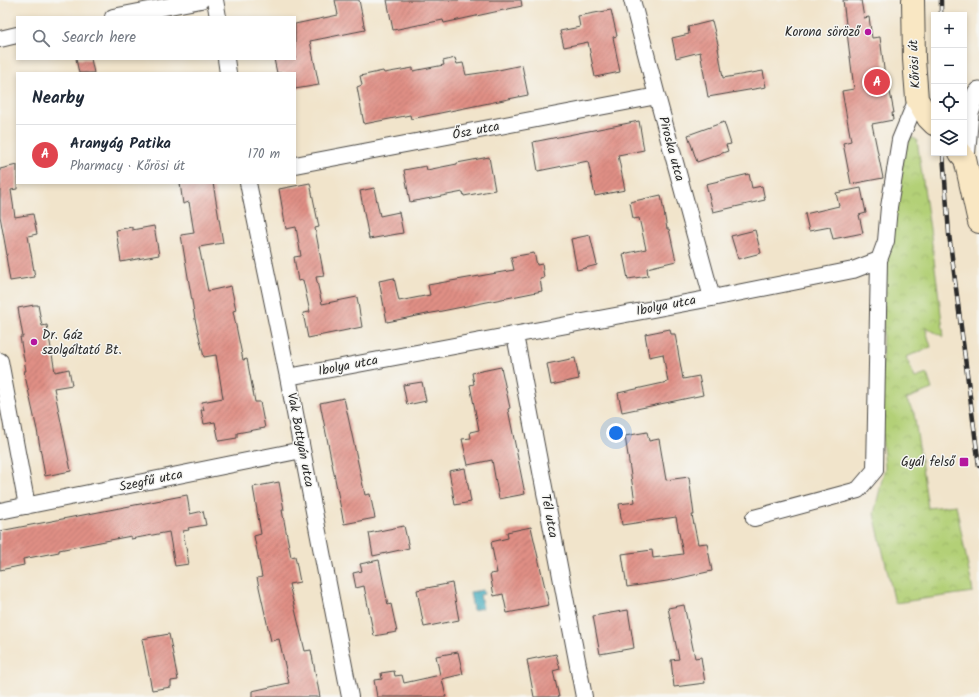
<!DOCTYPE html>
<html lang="en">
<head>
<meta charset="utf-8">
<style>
  body { margin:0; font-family:Kalam,sans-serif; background:#f2f2f3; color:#1f2937 }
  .controls { position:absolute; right:12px; top:12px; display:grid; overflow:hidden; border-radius:0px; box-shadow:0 2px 6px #0003 }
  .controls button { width:36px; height:36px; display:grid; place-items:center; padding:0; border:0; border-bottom:1px solid #e0e1e3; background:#fff; color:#1f2937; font:20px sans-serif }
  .you { position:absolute; left:616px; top:433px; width:14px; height:14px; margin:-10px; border:3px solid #fff; border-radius:50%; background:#1a73e8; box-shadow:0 0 0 6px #1a73e833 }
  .badge { display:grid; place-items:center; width:26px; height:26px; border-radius:50%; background:#0f766e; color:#fff; font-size:13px; font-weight:700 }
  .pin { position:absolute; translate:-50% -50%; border:2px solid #fff; box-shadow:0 1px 4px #0006 }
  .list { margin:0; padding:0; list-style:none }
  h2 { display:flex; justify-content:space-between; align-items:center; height:52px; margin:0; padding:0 16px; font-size:17px }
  h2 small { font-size:13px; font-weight:400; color:#747a83 }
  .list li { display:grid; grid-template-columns:26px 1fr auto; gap:12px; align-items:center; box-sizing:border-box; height:60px; padding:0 16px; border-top:1px solid #e0e1e3 }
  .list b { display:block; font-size:15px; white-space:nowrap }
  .list p { margin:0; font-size:13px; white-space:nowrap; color:#747a83 }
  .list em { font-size:13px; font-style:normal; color:#747a83 }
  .icon { flex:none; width:22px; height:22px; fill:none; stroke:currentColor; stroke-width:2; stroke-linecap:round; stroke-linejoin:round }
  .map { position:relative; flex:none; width:979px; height:697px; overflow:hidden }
  .search { position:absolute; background:#fff; box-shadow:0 2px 6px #0003; left:16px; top:16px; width:280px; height:44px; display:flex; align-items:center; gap:10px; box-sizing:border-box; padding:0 14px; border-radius:0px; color:#747a83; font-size:15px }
  .panel { position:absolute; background:#fff; box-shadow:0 2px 6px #0003; left:16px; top:72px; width:280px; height:112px; border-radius:0px }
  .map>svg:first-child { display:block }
  .park { fill:url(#park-crowns); stroke:#6f7e51 }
  .water { fill:url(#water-ripples); stroke:#346a73 }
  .building { fill:url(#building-hatch) }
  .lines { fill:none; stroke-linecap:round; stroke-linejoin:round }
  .minor-casing { stroke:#494743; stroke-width:18 }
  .tertiary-casing { stroke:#494743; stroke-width:21 }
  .secondary-casing { stroke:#494743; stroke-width:24 }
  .minor { stroke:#fff; stroke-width:16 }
  .tertiary { stroke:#fff; stroke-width:19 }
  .secondary { stroke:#f9e7c3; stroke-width:22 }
  .rail-casing { stroke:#2b2b2b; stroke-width:4.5 }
  .rail { stroke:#f6f6f2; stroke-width:3; stroke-dasharray:9; stroke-linecap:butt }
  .poi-dot { fill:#b5179e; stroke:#f6f6f2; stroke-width:1.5 }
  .labels { text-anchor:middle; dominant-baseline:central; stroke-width:3; stroke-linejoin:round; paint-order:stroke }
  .poi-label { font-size:13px; fill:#2b2b2b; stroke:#f6f6f2; text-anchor:end }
  .street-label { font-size:13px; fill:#2b2b2b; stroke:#f6f6f2 }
</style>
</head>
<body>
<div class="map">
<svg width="979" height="697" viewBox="0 0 979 697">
  <defs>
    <pattern id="park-crowns" width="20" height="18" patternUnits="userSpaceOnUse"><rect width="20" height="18" fill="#b3d077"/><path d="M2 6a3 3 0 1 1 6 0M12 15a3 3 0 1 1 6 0" fill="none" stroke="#9ab367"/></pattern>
    <pattern id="water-ripples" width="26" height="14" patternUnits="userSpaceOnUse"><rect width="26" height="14" fill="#3ca9bb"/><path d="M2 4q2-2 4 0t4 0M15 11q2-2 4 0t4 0" fill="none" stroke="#338a98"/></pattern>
    <pattern id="building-hatch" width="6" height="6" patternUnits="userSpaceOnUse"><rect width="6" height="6" fill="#e08f85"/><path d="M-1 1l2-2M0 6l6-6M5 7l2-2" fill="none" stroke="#b6756d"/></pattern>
  </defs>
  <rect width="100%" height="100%" fill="#f6f6f2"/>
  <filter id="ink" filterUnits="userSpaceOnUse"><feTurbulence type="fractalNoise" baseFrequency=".025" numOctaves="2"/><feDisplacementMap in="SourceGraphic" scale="8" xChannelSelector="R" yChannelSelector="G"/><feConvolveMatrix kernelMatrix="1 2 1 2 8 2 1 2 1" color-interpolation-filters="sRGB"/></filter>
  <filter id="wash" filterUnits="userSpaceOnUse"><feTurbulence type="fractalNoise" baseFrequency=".012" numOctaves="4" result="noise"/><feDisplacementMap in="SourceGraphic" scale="16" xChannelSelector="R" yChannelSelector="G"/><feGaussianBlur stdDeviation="0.9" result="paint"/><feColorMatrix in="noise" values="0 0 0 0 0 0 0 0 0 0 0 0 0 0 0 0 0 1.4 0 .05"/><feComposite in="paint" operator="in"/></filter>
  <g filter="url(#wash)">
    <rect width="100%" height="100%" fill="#f1e4cb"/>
    <!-- park -->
    <path class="park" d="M 911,137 L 917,140 L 931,236 L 944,337 L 925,327 L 931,347 L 906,357 L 915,378 L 927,374 L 932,389 L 906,399 L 914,413 L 928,508 L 956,505 L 973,592 L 895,603 L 874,514 L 885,467 L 880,418 L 885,275 L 904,150 Z"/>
    <!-- water -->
    <path class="water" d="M 483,590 L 484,594 L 480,595 L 483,608 L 473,610 L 470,592 Z"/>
    <g id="blocks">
      <!-- building -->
      <path class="building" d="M 335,0 L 359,0 L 365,30 L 310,41 L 319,85 L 295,89 L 295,73 L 277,73 L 274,59 L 295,59 L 295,24 L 338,15 Z
        M 387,0 L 521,0 L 522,6 L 444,23 L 443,20 L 393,30 Z
        M 843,0 L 861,0 L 864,18 L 869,17 L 872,38 L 880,37 L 885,77 L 887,76 L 894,113 L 892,113 L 893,120 L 872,124 L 883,178 L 851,184 L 843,143 L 851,141 L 842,91 L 854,89 Z
        M 611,10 L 617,36 L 613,37 L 620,72 L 595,77 L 588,42 L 564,47 L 560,31 L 580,27 L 578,16 Z
        M 712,21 L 719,48 L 718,48 L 723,78 L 763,71 L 766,87 L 708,97 L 700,52 L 676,58 L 672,38 L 689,34 L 688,27 Z
        M 455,58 L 457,64 L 463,63 L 466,75 L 494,71 L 522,65 L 528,95 L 411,119 L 410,115 L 364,124 L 357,87 L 362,85 L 360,76 L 383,71 L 384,73 L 413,68 L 413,71 L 444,65 L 443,61 Z
        M 76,59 L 91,59 L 94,73 L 79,73 Z
        M 639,121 L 644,150 L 618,155 L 625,190 L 595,196 L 588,161 L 538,171 L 533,142 Z
        M 724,122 L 731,144 L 726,145 L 728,151 L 697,162 L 688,135 Z
        M 489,157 L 495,190 L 464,196 L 463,192 L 410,202 L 404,170 L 426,166 L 427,170 L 457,164 L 457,163 Z
        M 17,165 L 17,189 L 11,190 L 15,217 L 33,214 L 37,234 L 28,236 L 35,277 L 10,281 L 6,256 L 7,255 L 0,216 L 0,169 Z
        M 749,174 L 752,188 L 762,186 L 765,200 L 713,212 L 706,184 Z
        M 180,183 L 213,183 L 223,243 L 199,247 L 208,291 L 231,286 L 236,310 L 233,311 L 243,360 L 247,359 L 255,402 L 260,402 L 265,428 L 237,433 L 237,438 L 219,441 L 215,422 L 204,424 L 201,410 L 204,410 L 202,402 L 223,398 L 216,355 L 204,357 L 195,319 L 181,235 L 194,233 L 189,202 L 183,204 Z
        M 310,183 L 319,227 L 315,228 L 324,276 L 316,277 L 322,304 L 357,297 L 362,327 L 308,338 L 303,313 L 310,312 L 303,280 L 298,281 L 294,257 L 301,256 L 296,227 L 286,229 L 279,189 Z
        M 374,188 L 380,216 L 399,212 L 403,233 L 369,239 L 360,191 Z
        M 861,188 L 866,213 L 859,215 L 863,233 L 833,239 L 830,227 L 809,231 L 805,214 L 839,206 L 836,193 Z
        M 661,195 L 667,229 L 669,229 L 676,261 L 647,268 L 648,276 L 628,279 L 623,254 L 646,249 L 639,218 L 633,219 L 630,202 Z
        M 154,226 L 159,255 L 121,262 L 116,230 L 132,227 L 132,230 Z
        M 755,230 L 761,253 L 738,259 L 731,236 Z
        M 590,235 L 597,265 L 577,270 L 571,239 Z
        M 534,253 L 537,265 L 542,264 L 544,278 L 540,279 L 542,291 L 387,322 L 379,281 L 394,278 L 399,301 L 430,295 L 428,285 L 514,270 L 511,257 Z
        M 34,305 L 38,305 L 42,326 L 47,325 L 55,372 L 69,369 L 72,385 L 54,388 L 71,471 L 45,476 L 37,430 L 24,371 L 26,371 L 20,337 L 23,337 L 18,308 Z
        M 670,329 L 671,334 L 675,334 L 683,379 L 699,376 L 703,395 L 622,412 L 618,393 L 668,382 L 663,354 L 649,357 L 645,334 Z
        M 575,358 L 579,379 L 551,385 L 547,364 Z
        M 501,367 L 510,408 L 508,409 L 525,494 L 499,499 L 492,460 L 468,465 L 462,439 L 471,438 L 470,432 L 479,430 L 470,385 L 474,384 L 472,373 Z
        M 422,382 L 426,401 L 407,405 L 403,385 Z
        M 344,398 L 365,495 L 370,494 L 375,518 L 344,524 L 320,403 Z
        M 647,432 L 649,441 L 659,439 L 666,480 L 689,477 L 694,515 L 692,515 L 698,544 L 707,543 L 712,571 L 667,581 L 627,587 L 622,554 L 652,550 L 653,558 L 683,554 L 676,517 L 622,525 L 619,504 L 635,502 L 625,436 Z
        M 465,468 L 471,502 L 455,505 L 449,471 Z
        M 279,482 L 284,510 L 282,510 L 291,557 L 295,556 L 300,582 L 289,584 L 305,651 L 311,650 L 320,697 L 252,697 L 252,691 L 289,683 L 279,639 L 271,641 L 257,578 L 262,577 L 254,536 L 261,534 L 253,487 Z
        M 187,495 L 190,514 L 203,511 L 206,525 L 188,528 L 189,530 L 183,531 L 189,564 L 175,566 L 169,532 L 131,539 L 131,536 L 59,550 L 59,552 L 23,559 L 24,565 L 0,570 L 0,531 Z
        M 404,526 L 409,548 L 373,556 L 369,533 Z
        M 531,527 L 549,605 L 507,613 L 503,594 L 494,596 L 490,574 L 497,573 L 491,542 L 508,538 L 507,532 Z
        M 379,560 L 388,605 L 391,604 L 397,632 L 374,636 L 364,586 L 356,588 L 353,573 L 362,571 L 360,564 Z
        M 452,583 L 459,620 L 424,627 L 417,590 Z
        M 684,605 L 695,658 L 701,657 L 705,683 L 674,687 L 671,660 L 679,659 L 668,608 Z
        M 628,610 L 634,648 L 600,654 L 593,616 Z
        M 169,634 L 178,680 L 171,681 L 171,687 L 152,690 L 142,639 Z
        M 458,652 L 463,674 L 442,679 L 446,697 L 377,697 L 374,680 L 382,679 L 381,673 L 394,671 L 395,676 L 402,675 L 404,683 L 440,675 L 436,656 Z
        M 556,654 L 560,669 L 553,671 L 559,697 L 534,697 L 527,660 Z"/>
    </g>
  </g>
  <g filter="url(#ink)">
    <use href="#blocks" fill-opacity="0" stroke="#494743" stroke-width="1"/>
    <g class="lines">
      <!-- minor casing -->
      <g class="minor-casing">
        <path id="minor" d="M 215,0 L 218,17
          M 632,0 L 657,96 L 712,298
          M 113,17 L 201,0
          M 0,39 L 17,35
          M 226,59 L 228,73
          M 295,165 L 657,96
          M 248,183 L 288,377 L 350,697
          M 515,335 L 584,697
          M 0,361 L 27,506
          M 288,377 L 712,298 L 853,270 L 879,260 L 886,241 L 889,207 L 900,140 L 917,99
          M 0,511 L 302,450
          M 754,518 L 858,490 L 875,470 L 879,260"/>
      </g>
      <!-- tertiary casing -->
      <g class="tertiary-casing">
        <path id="tertiary" d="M 965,159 L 969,113 L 977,93 L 979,91"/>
      </g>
      <!-- secondary casing -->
      <g class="secondary-casing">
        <path id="secondary" d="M 913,0 L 914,59 L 917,99 L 928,118 L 934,124
          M 960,153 L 965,159 L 979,222"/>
      </g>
      <!-- minor -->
      <use href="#minor" class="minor"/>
      <!-- tertiary -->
      <use href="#tertiary" class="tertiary"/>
      <!-- secondary -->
      <use href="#secondary" class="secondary"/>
      <!-- rail casing -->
      <g class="rail-casing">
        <path id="rail" d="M 941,15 L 941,0
          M 943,153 L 949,234 L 979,466"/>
      </g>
      <!-- rail -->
      <use href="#rail" class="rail"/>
    </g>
  </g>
  <!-- markers -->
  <g class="poi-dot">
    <circle cx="868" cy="32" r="4"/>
    <circle cx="34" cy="342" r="4"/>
    <rect x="959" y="457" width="10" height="10" rx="2"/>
  </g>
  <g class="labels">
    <!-- poi labels -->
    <g class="poi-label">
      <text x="860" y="32">Korona söröző</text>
      <text x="42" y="335" text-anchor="start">Dr. Gáz<tspan x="42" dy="15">szolgáltató Bt.</tspan></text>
      <text x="955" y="462">Gyál felső</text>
    </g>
    <!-- street labels -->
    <g class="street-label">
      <text transform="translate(915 64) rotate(-93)">Kőrösi út</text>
      <text transform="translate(476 131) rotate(-11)">Ősz utca</text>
      <text transform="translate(671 149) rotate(75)">Piroska utca</text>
      <text transform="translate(666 306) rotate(-11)">Ibolya utca</text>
      <text transform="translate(348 366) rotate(-11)">Ibolya utca</text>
      <text transform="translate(300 440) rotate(79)">Vak Bottyán utca</text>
      <text transform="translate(151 481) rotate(-12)">Szegfű utca</text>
      <text transform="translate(549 516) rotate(79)">Tél utca</text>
    </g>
  </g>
</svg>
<div class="controls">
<button>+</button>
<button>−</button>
<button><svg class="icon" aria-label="locate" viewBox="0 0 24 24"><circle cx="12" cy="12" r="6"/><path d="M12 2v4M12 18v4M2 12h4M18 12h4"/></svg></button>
<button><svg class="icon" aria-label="layers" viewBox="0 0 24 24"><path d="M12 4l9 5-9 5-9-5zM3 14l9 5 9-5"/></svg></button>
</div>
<div class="you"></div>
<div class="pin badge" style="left:877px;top:82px;background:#e0444e">A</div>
<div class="search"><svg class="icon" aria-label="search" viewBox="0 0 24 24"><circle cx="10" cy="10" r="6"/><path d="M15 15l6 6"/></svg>Search here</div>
<section class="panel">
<h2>Nearby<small></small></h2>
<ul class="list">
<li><span class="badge" style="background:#e0444e">A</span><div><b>Aranyág Patika</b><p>Pharmacy · Kőrösi út</p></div><em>170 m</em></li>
</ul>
</section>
</div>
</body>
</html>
